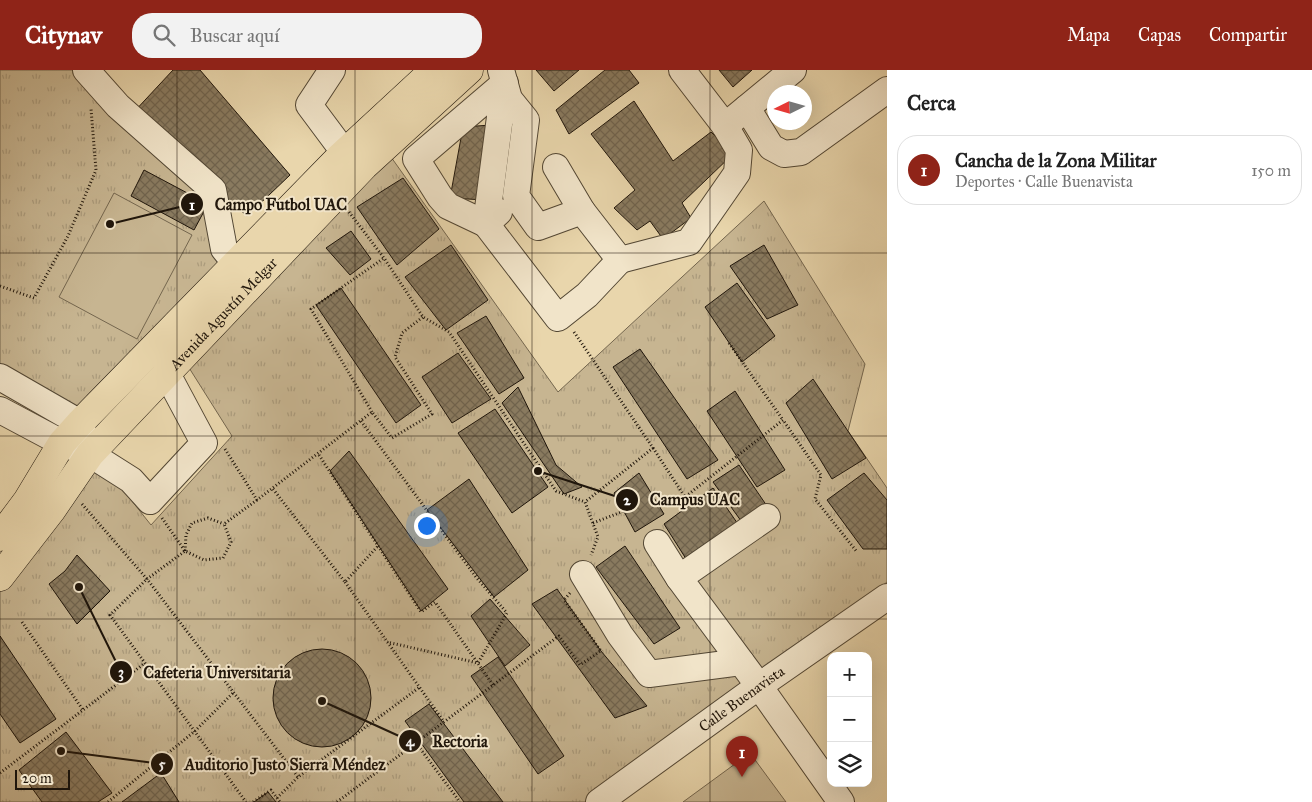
<!DOCTYPE html>
<html lang="es">
<head>
<meta charset="utf-8">
<style>
  body { margin:0; font-family:"IM FELL Great Primer",serif; background:#f2f2f2; color:#222 }
  .controls { position:absolute; right:15px; bottom:15px; display:grid; overflow:hidden; border-radius:10px; box-shadow:0 5px 20px #0002 }
  .controls button { width:45px; height:45px; display:grid; place-items:center; padding:0; border:0; border-bottom:1px solid #e0e0e0; background:#fff; color:#222; font:25px sans-serif }
  .compass { position:absolute; left:767px; top:15px; width:45px; height:45px; border-radius:50%; background:#fff; box-shadow:0 5px 20px #0002; rotate:265deg }
  .scale { position:absolute; left:15px; bottom:12px; width:55px; box-sizing:border-box; padding-left:5px; border:2px solid #20160b; border-top:0; font-size:14px; line-height:18px; white-space:nowrap; color:#20160b; -webkit-text-stroke:4px #f1e4c9; paint-order:stroke }
  .you { position:absolute; left:426px; top:455px; width:18px; height:18px; margin:-12px; border:4px solid #fff; border-radius:50%; background:#1a73e8; box-shadow:0 0 0 8px #1a73e833 }
  .badge { display:grid; place-items:center; width:32px; height:32px; border-radius:50%; background:#8f2418; color:#fff; font-size:16px; font-weight:700 }
  .pin { position:absolute; translate:-50% -41px; filter:drop-shadow(0 1px 2px #0008) }
  .pin::after { content:''; position:absolute; top:26px; width:18px; height:15px; background:inherit; clip-path:polygon(0 0,100% 0,50% 100%) }
  .list { margin:0; padding:0; list-style:none }
  h2 { display:flex; justify-content:space-between; align-items:center; height:65px; margin:0; padding:0 20px; font-size:21px }
  h2 small { font-size:16px; font-weight:400; color:#767676 }
  .list li { display:grid; grid-template-columns:32px 1fr auto; gap:15px; align-items:center; box-sizing:border-box; height:70px; margin:0 10px 10px; padding:0 10px; border:1px solid #e0e0e0; border-radius:20px }
  .list b { display:block; font-size:19px; white-space:nowrap }
  .list p { margin:0; font-size:16px; white-space:nowrap; color:#767676 }
  .list em { font-size:16px; font-style:normal; color:#767676 }
  .icon { flex:none; width:28px; height:28px; fill:none; stroke:currentColor; stroke-width:2; stroke-linecap:round; stroke-linejoin:round }
  .map { position:relative; flex:none; width:887px; height:732px; overflow:hidden }
  header { display:flex; align-items:center; gap:30px; box-sizing:border-box; height:70px; padding:0 25px; background:#8f2418; color:#fff }
  header strong { font-size:24px }
  nav { display:flex; gap:28px; margin-inline-start:auto; font-size:18px }
  .search { width:350px; height:45px; background:#f2f2f2; display:flex; align-items:center; gap:12px; box-sizing:border-box; padding:0 18px; border-radius:20px; color:#767676; font-size:19px }
  main { display:flex }
  aside { flex:1; background:#fff }
  .map>svg:first-child { display:block }
  .park { fill:url(#park-tufts); stroke:#74664e }
  .garden { fill:#c7b591; stroke:#74664e }
  .building { fill:url(#building-cross-hatch); stroke:#20160b }
  .lines { fill:none; stroke-linecap:round; stroke-linejoin:round }
  .minor-casing { stroke:#524633; stroke-width:28 }
  .major-casing { stroke:#20160b; stroke-width:29 }
  .path { stroke:#20160b; stroke-width:3; stroke-dasharray:1 2.5; stroke-linecap:butt }
  .minor { stroke:#f1e4c9; stroke-width:26 }
  .major { stroke:#e9d6ac; stroke-width:28 }
  .grid { fill:none; stroke:#20160b; stroke-width:1; stroke-opacity:0.55 }
  .labels { text-anchor:middle; dominant-baseline:central; stroke-width:4; stroke-linejoin:round; paint-order:stroke }
  .street-label { font-size:15px; fill:#20160b; stroke:#f1e4c9 }
  .leader { fill:none; stroke:#20160b; stroke-width:2 }
  .callout-dot { fill:#20160b; stroke:#f1e4c9; stroke-width:2 }
  .mark-label { font-size:15px; text-anchor:middle; font-weight:bold; fill:#fff }
  .callout-label { font-size:16px; text-anchor:middle; font-weight:bold; fill:#20160b; stroke:#f1e4c9; stroke-width:4; stroke-linejoin:round; paint-order:stroke }
</style>
</head>
<body>
<header>
<strong>Citynav</strong>
<div class="search"><svg class="icon" aria-label="search" viewBox="0 0 24 24"><circle cx="10" cy="10" r="6"/><path d="M15 15l6 6"/></svg>Buscar aquí</div>
<nav><a>Mapa</a><a>Capas</a><a>Compartir</a></nav>
</header>
<main>
<div class="map">
<svg width="887" height="732" viewBox="0 0 887 732">
  <defs>
    <pattern id="park-tufts" width="24" height="20" patternUnits="userSpaceOnUse" patternTransform="scale(1.25)"><rect width="24" height="20" fill="#c7b591"/><path d="M3 7l-1-3M5 7V3M7 7l1-3M15 17l-1-3M17 17v-4M19 17l1-3" fill="none" stroke="#ab9b7c"/></pattern>
    <pattern id="building-cross-hatch" width="8" height="8" patternUnits="userSpaceOnUse" patternTransform="scale(1.25)"><rect width="8" height="8" fill="#897a5f"/><path d="M0 0l8 8M0 8l8-8" fill="none" stroke="#70634d"/></pattern>
  </defs>
  <rect width="100%" height="100%" fill="#e9d6ac"/>
  <filter id="stains"><feTurbulence type="fractalNoise" baseFrequency=".004" numOctaves="4"/><feColorMatrix values="0 0 0 0 .2 0 0 0 0 .09 0 0 0 0 .02 0 0 0 .5 -.17"/></filter>
  <radialGradient id="worn" r=".72"><stop offset=".6" stop-color="#630" stop-opacity="0"/><stop offset="1" stop-color="#630" stop-opacity=".3"/></radialGradient>
  <!-- park -->
  <path class="park" d="M 0,0 L 86,0 L 206,113 L 236,194 L 80,353 L 0,300 Z
    M 391,87 L 558,322 L 764,131 L 865,294 L 848,361 L 887,418 L 887,512 L 759,616 L 587,732 L 0,732 L 0,503 L 90,384 L 124,421 L 151,455 L 232,366 L 186,293 Z"/>
  <!-- garden -->
  <path class="garden" d="M 114,123 L 192,165 L 137,269 L 59,227 Z
    M 750,683 L 786,732 L 683,732 Z"/>
  <!-- building -->
  <path class="building" d="M 173,0 L 200,0 L 290,105 L 247,146 L 132,44 Z
    M 536,0 L 579,0 L 554,21 Z
    M 605,0 L 629,0 L 639,13 L 569,64 L 556,40 Z
    M 719,0 L 752,0 L 733,17 Z
    M 634,31 L 673,91 L 711,62 L 733,84 L 682,133 L 691,148 L 663,169 L 650,151 L 637,160 L 614,138 L 635,120 L 591,64 Z
    M 491,55 L 485,130 L 450,128 L 463,57 Z
    M 144,100 L 208,134 L 194,160 L 131,126 Z
    M 403,108 L 439,159 L 397,195 L 357,137 Z
    M 351,161 L 371,189 L 350,205 L 326,178 Z
    M 451,175 L 488,230 L 446,260 L 405,207 Z
    M 764,175 L 798,235 L 767,249 L 730,196 Z
    M 737,213 L 775,266 L 742,292 L 705,237 Z
    M 341,218 L 421,335 L 396,353 L 316,235 Z
    M 486,246 L 524,308 L 499,324 L 457,263 Z
    M 640,279 L 718,390 L 687,409 L 613,297 Z
    M 458,283 L 491,329 L 452,353 L 422,307 Z
    M 813,309 L 866,388 L 832,409 L 786,333 Z
    M 518,317 L 556,395 L 582,417 L 564,424 L 502,333 Z
    M 735,321 L 785,400 L 757,417 L 707,341 Z
    M 495,339 L 548,417 L 512,443 L 458,363 Z
    M 349,381 L 448,519 L 421,541 L 330,401 Z
    M 739,395 L 769,439 L 744,455 L 713,412 Z
    M 639,403 L 664,444 L 635,462 L 614,423 Z
    M 864,403 L 887,430 L 887,479 L 863,479 L 827,430 Z
    M 469,409 L 528,500 L 494,527 L 427,440 Z
    M 713,418 L 740,457 L 688,492 L 664,454 Z
    M 625,476 L 680,558 L 654,574 L 596,497 Z
    M 77,485 L 110,521 L 77,554 L 49,514 L 65,501 Z
    M 557,519 L 601,581 L 647,636 L 615,648 L 532,534 Z
    M 490,529 L 530,575 L 505,596 L 471,546 Z
    M 0,566 L 56,649 L 20,673 L 0,644 Z
    M273 628a49 49 0 1 1 98 0a49 49 0 1 1-98 0Z
    M 498,587 L 564,686 L 538,704 L 471,606 Z
    M 429,634 L 503,732 L 464,732 L 405,651 Z
    M 66,662 L 112,723 L 98,732 L 42,732 L 19,700 Z
    M 161,703 L 179,732 L 122,732 Z
    M 268,722 L 276,732 L 254,732 Z"/>
  <g class="lines">
    <!-- minor casing -->
    <g class="minor-casing">
      <g id="minor">
        <path d="M 86,0 L 118,36 L 213,120 L 224,179 L 236,194"/>
        <path d="M 332,0 L 309,35 L 344,82"/>
        <path d="M 501,0 L 509,29 L 526,50 L 516,126 L 538,157 L 582,141 L 620,190 L 689,172 L 737,103 L 739,80 L 725,56"/>
        <path d="M 682,0 L 725,56 L 793,0"/>
        <path d="M 505,13 L 416,89 L 440,127 L 448,136 L 486,154 L 500,47 L 509,29"/>
        <path d="M 747,38 L 771,77 L 784,84 L 801,82 L 887,20"/>
        <path d="M 556,97 L 582,141"/>
        <path d="M 499,142 L 486,154 L 558,248 L 587,225 L 620,190"/>
        <path d="M 0,307 L 80,353 L 87,373"/>
        <path d="M 0,340 L 62,373 L 90,384 L 131,410 L 150,431 L 204,373 L 166,302"/>
        <path d="M 767,447 L 679,508 L 759,616 L 841,732"/>
        <path d="M 657,473 L 679,508"/>
        <path d="M 583,504 L 620,565 L 649,604 L 741,592"/>
        <path id="s1" d="M 599,732 L 759,616 L 887,527"/>
      </g>
    </g>
    <!-- major casing -->
    <g class="major-casing">
      <g id="major">
        <path d="M 0,467 L 27,431 L 62,373 L 80,353 L 339,88 L 434,0"/>
        <path id="s2" d="M 0,507 L 51,441 L 90,384 L 364,96 L 469,0"/>
      </g>
    </g>
    <!-- path -->
    <path class="path" d="M 349,142 L 384,188 L 423,247 L 449,262 L 556,421 L 585,432
      M 0,216 L 34,228 L 68,166 L 96,100 L 91,39
      M 574,262 L 653,378 L 585,432 L 598,467 L 591,485
      M 729,273 L 783,350
      M 372,342 L 311,239 L 384,188
      M 361,351 L 476,507 L 507,543 L 478,593 L 387,572
      M 653,378 L 685,427 L 783,350 L 821,405 L 815,429 L 857,482
      M 225,379 L 257,430 L 372,342 L 392,368 L 432,344 L 395,287 L 402,263 L 423,247
      M 319,385 L 421,542 L 435,532 L 493,615
      M 273,419 L 345,512 L 378,476
      M 257,430 L 224,454 L 231,472 L 223,488 L 204,490 L 185,481 L 147,509 L 298,707
      M 82,434 L 147,509 L 110,545 L 246,732
      M 162,448 L 185,481
      M 593,453 L 624,441
      M 185,481 L 186,465 L 192,453 L 208,448 L 224,454
      M 345,512 L 444,652
      M 570,523 L 564,530 L 601,581
      M 22,552 L 83,640
      M 416,673 L 460,732
      M 0,703 L 145,593
      M 277,728 L 298,707 L 420,617
      M 108,732 L 195,661 L 233,623
      M 253,732 L 271,720 L 280,732
      M 337,732 L 556,568 L 559,566 L 580,595 L 602,580"/>
    <!-- minor -->
    <use href="#minor" class="minor"/>
    <!-- major -->
    <use href="#major" class="major"/>
  </g>
  <!-- grid -->
  <path class="grid" d="M 177,0 L 177,732M 355,0 L 355,732M 532,0 L 532,732M 710,0 L 710,732M 0,183 L 887,183M 0,366 L 887,366M 0,549 L 887,549"/>
  <g class="labels">
    <!-- street labels -->
    <g class="street-label">
      <text stroke="none"><textPath href="#s2" startOffset="346">Avenida Agustín Melgar</textPath></text>
      <text stroke="none"><textPath href="#s1" startOffset="176">Calle Buenavista</textPath></text>
    </g>
  </g>
  <!-- callouts -->
  <path class="leader" d="M110 154L192 134M538 401L627 430M79 517L121 602M322 631L410 671M61 681L162 694"/>
  <g class="callout-dot">
    <circle cx="110" cy="154" r="5"/>
    <circle cx="538" cy="401" r="5"/>
    <circle cx="79" cy="517" r="5"/>
    <circle cx="322" cy="631" r="5"/>
    <circle cx="61" cy="681" r="5"/>
    <circle cx="192" cy="134" r="12"/>
    <circle cx="627" cy="430" r="12"/>
    <circle cx="121" cy="602" r="12"/>
    <circle cx="410" cy="671" r="12"/>
    <circle cx="162" cy="694" r="12"/>
  </g>
  <g class="mark-label">
    <text x="192" y="140">1</text>
    <text x="627" y="435">2</text>
    <text x="121" y="607">3</text>
    <text x="410" y="676">4</text>
    <text x="162" y="699">5</text>
  </g>
  <g class="callout-label">
    <text x="281" y="140">Campo Futbol UAC</text>
    <text x="695" y="435">Campus UAC</text>
    <text x="217" y="608">Cafeteria Universitaria</text>
    <text x="460" y="677">Rectoria</text>
    <text x="285" y="700">Auditorio Justo Sierra Méndez</text>
  </g>
  <rect width="100%" height="100%" filter="url(#stains)"/>
  <rect width="100%" height="100%" fill="url(#worn)"/>
</svg>
<div class="controls">
<button>+</button>
<button>−</button>
<button><svg class="icon" aria-label="layers" viewBox="0 0 24 24"><path d="M12 4l9 5-9 5-9-5zM3 14l9 5 9-5"/></svg></button>
</div>
<svg class="compass" viewBox="-18 -18 36 36"><path d="M0-13l5 13h-10z" fill="#e53935"/><path d="M0 13l5-13h-10z" fill="#767676"/></svg>
<div class="scale">20 m</div>
<div class="you"></div>
<div class="pin badge" style="left:742px;top:707px">1</div>
</div>
<aside>
<h2>Cerca<small></small></h2>
<ul class="list">
<li><span class="badge">1</span><div><b>Cancha de la Zona Militar</b><p>Deportes · Calle Buenavista</p></div><em>150 m</em></li>
</ul>
</aside>
</main>
</body>
</html>
